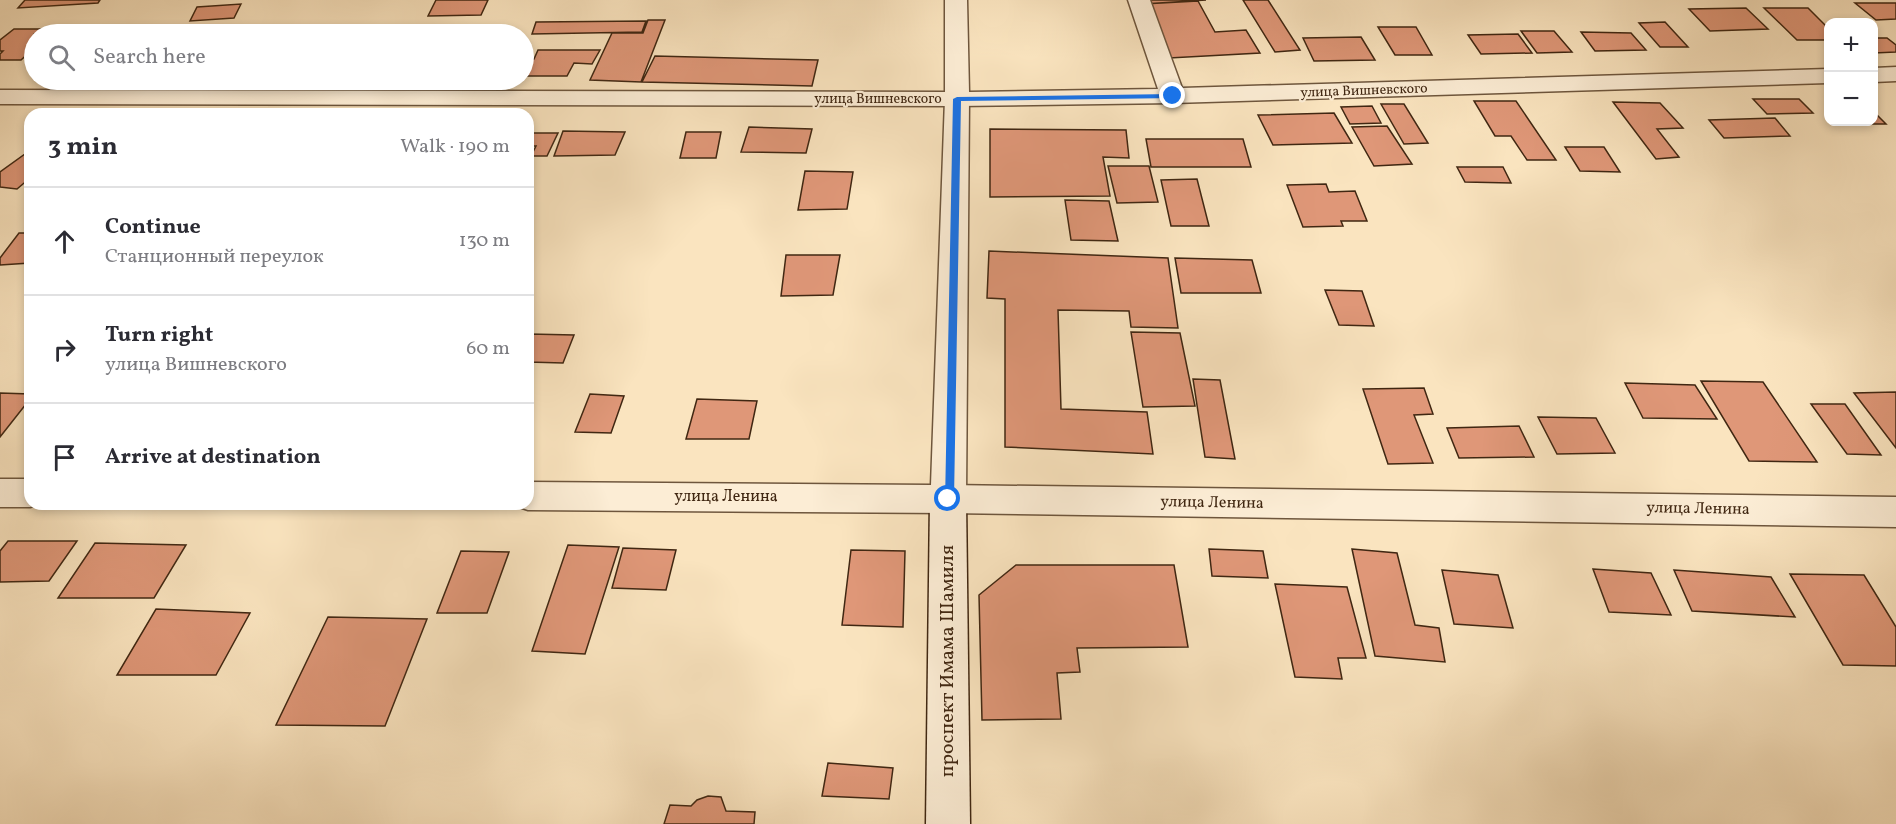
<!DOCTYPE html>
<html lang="en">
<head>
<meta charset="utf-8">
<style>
  body { margin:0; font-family:Vollkorn,serif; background:#f2f2f3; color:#2b2b33 }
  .controls { position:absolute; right:18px; top:18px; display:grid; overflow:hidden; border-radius:12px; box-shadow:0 3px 9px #0003 }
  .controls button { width:54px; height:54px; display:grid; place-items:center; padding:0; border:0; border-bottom:2px solid #e1e1e2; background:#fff; color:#2b2b33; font:30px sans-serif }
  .stop { position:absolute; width:18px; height:18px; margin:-14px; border:4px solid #1a73e8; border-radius:50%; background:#fff }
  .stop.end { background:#1a73e8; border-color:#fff; box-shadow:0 2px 6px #0008 }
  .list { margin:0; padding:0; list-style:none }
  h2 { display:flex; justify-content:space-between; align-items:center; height:78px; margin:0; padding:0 24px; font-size:26px }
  h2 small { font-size:20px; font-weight:400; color:#7c7c81 }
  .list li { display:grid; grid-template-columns:39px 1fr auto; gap:18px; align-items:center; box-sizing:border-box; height:108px; padding:0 24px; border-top:2px solid #e1e1e2 }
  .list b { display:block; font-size:22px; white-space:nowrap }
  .list p { margin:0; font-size:20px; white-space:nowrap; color:#7c7c81 }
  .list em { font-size:20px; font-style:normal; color:#7c7c81 }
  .icon { flex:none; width:33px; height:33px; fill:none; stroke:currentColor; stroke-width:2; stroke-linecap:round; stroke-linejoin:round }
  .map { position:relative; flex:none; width:1896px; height:824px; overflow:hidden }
  .search { position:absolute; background:#fff; box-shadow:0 3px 9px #0003; left:24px; top:24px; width:510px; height:66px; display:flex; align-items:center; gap:15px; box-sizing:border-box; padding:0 21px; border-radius:33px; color:#7c7c81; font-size:22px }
  .panel { position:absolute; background:#fff; box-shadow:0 3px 9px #0003; left:24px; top:108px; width:510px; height:402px; border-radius:18px }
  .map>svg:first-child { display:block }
  .building { fill:#df9778; stroke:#402712; stroke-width:1.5 }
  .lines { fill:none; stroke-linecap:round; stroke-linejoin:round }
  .minor-casing { stroke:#6e563d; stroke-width:3 }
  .tertiary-casing { stroke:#6e563d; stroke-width:3 }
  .secondary-casing { stroke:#402712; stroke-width:3 }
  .minor { fill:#fcedd5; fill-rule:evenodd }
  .tertiary { fill:#fcedd5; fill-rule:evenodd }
  .secondary { fill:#fcedd5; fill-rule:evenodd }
  .route { fill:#1a73e8 }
  .labels { text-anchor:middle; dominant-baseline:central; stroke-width:4.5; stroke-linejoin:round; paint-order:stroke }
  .far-street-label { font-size:14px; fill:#402712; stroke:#fcedd5 }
  .street-label { font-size:16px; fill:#402712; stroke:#fcedd5 }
  .near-street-label { font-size:20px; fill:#402712; stroke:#fcedd5 }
</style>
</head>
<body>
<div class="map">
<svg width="1896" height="824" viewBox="0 0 1896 824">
  <rect width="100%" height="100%" fill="#fae4bf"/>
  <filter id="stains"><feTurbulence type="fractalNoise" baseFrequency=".00333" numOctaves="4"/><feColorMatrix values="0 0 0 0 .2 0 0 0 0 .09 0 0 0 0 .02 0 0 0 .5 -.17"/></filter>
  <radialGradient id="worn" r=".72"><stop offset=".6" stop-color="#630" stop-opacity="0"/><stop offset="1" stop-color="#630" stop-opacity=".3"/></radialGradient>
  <!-- building -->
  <path class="building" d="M 25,0 L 100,0 L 98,3 L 18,8 Z
    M 436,0 L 488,0 L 481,15 L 428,16 Z
    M 1141,0 L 1206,0 L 1143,4 Z
    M 1243,0 L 1268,0 L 1300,50 L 1275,52 Z
    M 1198,1 L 1215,32 L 1246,30 L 1260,53 L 1169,58 L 1143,4 Z
    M 1855,3 L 1896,3 L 1896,19 L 1876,20 Z
    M 241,4 L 234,18 L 190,21 L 197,7 Z
    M 1746,8 L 1768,29 L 1710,31 L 1689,9 Z
    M 1764,8 L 1808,8 L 1828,28 L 1828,40 L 1797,40 Z
    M 648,20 L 665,20 L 641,82 L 590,80 L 612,33 L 643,33 Z
    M 646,21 L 642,32 L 532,34 L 536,22 Z
    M 1665,22 L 1688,47 L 1660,47 L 1639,23 Z
    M 211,27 L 208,34 L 168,34 L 170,30 Z
    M 1378,27 L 1416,27 L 1432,55 L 1395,55 Z
    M 14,29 L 76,29 L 70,34 L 34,34 L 34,48 L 21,60 L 0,60 L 0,54 L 3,51 L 0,51 L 0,40 Z
    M 1521,31 L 1554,31 L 1572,52 L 1537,53 Z
    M 1581,32 L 1631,33 L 1646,50 L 1595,51 Z
    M 1518,34 L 1532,53 L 1481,54 L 1468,35 Z
    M 1361,37 L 1375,60 L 1314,61 L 1303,38 Z
    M 1874,38 L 1887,38 L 1896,45 L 1896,52 L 1874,53 Z
    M 538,50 L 600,50 L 592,64 L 574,63 L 567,76 L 524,76 L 524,59 L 534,59 Z
    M 655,56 L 818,60 L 812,86 L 642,82 Z
    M 276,80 L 322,80 L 319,83 L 272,83 Z
    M 1753,99 L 1799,99 L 1813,113 L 1767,114 Z
    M 1474,101 L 1516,101 L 1556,160 L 1527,160 L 1511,136 L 1495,136 Z
    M 1613,102 L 1660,103 L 1683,128 L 1657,129 L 1679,157 L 1656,159 Z
    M 1381,104 L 1404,104 L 1428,143 L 1404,144 Z
    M 1372,106 L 1381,123 L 1350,124 L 1341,107 Z
    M 1874,112 L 1886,124 L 1862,124 L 1859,122 L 1874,122 Z
    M 1334,113 L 1352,143 L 1273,145 L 1258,115 Z
    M 1775,118 L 1790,136 L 1724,138 L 1709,120 Z
    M 1387,126 L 1412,164 L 1374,166 L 1352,127 Z
    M 749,127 L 812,129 L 806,153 L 741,152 Z
    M 990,129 L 1126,130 L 1129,158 L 1103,157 L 1110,196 L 990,197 Z
    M 563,131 L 625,132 L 615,155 L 554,156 Z
    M 686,132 L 721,132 L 716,158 L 680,158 Z
    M 528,133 L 558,133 L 547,156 L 531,156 L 536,146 L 528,146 Z
    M 1146,139 L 1243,139 L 1251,167 L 1151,167 Z
    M 1565,147 L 1604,147 L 1620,172 L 1580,171 Z
    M 25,154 L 30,154 L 30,178 L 17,189 L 0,187 L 0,172 Z
    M 1108,166 L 1149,166 L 1158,202 L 1117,203 Z
    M 1457,167 L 1503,167 L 1511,183 L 1465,182 Z
    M 805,171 L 853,172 L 847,209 L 798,210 Z
    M 1197,179 L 1209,226 L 1171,226 L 1161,180 Z
    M 1326,184 L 1329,192 L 1355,191 L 1367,221 L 1341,221 L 1343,226 L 1303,227 L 1287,185 Z
    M 1065,200 L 1109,201 L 1118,241 L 1071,240 Z
    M 19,233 L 30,233 L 30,263 L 0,265 L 0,258 Z
    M 989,251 L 1168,258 L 1178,328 L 1131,327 L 1129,311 L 1058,310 L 1061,409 L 1147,412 L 1153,454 L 1005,447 L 1005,299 L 987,298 Z
    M 786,255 L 840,255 L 833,295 L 781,296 Z
    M 1175,258 L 1252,260 L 1261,293 L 1181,293 Z
    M 1325,290 L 1362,291 L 1374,326 L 1339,325 Z
    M 1131,332 L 1180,333 L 1195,406 L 1143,407 Z
    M 529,334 L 574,335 L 563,363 L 528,362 Z
    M 1193,379 L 1220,380 L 1235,459 L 1205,457 Z
    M 1701,381 L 1763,382 L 1817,462 L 1749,461 Z
    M 1625,383 L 1695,385 L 1717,419 L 1643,418 Z
    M 1424,388 L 1433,414 L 1414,415 L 1433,463 L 1388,464 L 1363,389 Z
    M 1896,392 L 1896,448 L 1854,393 Z
    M 0,393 L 30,394 L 30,399 L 0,437 Z
    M 590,394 L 624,396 L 611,433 L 575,432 Z
    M 697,399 L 757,401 L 749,439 L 686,439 Z
    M 1811,404 L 1845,404 L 1881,455 L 1847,454 Z
    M 1538,417 L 1596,418 L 1615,453 L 1557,454 Z
    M 1519,426 L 1534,457 L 1459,458 L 1447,428 Z
    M 8,541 L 77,541 L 49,581 L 0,582 L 0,551 Z
    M 95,543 L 186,545 L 154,598 L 58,598 Z
    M 568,545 L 619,547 L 585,654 L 532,651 Z
    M 623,548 L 676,550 L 666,590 L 612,588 Z
    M 1209,549 L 1263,551 L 1268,578 L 1212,576 Z
    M 1352,549 L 1397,553 L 1415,625 L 1439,628 L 1445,662 L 1375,656 Z
    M 851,550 L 905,551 L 903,627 L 842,625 Z
    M 461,551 L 509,552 L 487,613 L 437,613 Z
    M 1016,565 L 1174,565 L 1188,647 L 1077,648 L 1080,672 L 1057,673 L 1061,719 L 982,720 L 979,595 Z
    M 1593,569 L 1651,573 L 1671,615 L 1609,612 Z
    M 1442,570 L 1498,575 L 1513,628 L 1454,624 Z
    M 1674,570 L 1771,577 L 1795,617 L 1692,611 Z
    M 1790,574 L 1864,575 L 1896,627 L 1896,666 L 1843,665 Z
    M 1275,584 L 1347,587 L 1366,658 L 1338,658 L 1342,679 L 1295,677 Z
    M 156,609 L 250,613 L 216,675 L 117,675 Z
    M 328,617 L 427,619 L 385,726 L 276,725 Z
    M 828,763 L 893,768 L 889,799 L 822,796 Z
    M 708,796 L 721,797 L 726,811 L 755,812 L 754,824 L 664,824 L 670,805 L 691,806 L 697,800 Z"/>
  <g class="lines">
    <!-- minor casing -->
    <g class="minor-casing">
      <path id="minor" d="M 945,0 L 967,0 L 969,92 L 1158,89 L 1128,0 L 1150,0 L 1182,88 L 1828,69 L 1828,83 L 1173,103 L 957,106 L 0,104 L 0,90 L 945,92 Z
        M 1896,67 L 1896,81 L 1874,82 L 1874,68 Z
        M 948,485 L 1896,497 L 1896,527 L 948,513 L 935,509 L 930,499 L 935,489 Z"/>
    </g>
    <!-- tertiary casing -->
    <g class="tertiary-casing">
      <path id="tertiary" d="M 957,92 L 966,94 L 969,99 L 966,499 L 961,509 L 948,513 L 528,510 L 516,506 L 514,504 L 528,504 L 528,482 L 931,485 L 945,99 L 948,94 Z
        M 0,479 L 30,479 L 30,504 L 40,504 L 30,507 L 0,507 Z"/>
    </g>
    <!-- secondary casing -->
    <g class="secondary-casing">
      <path id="secondary" d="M 948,485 L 961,489 L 966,499 L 970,824 L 926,824 L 930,499 L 935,489 Z"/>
    </g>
    <!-- minor -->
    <use href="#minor" class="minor"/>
    <!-- tertiary -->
    <use href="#tertiary" class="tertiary"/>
    <!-- secondary -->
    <use href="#secondary" class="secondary"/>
  </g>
  <!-- route -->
  <path class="route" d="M 1173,94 L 1176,98 L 961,101 L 954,499 L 948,503 L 945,502 L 953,99 L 957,97 Z"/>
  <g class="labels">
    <!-- far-street labels -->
    <g class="far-street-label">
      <text transform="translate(1364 91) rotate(-2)">улица Вишневского</text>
      <text x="878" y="99">улица Вишневского</text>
    </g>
    <!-- street labels -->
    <g class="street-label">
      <text x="726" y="497">улица Ленина</text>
      <text transform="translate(1212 503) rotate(1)">улица Ленина</text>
      <text transform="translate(1698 509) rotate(1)">улица Ленина</text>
    </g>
    <!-- near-street labels -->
    <g class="near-street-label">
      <text transform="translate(948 661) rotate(-90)">проспект Имама Шамиля</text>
    </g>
  </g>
  <rect width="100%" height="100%" filter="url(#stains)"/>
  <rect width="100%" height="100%" fill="url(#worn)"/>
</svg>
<div class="controls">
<button>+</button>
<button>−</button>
</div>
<div class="stop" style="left:948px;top:499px"></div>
<div class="stop end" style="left:1173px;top:96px"></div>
<div class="search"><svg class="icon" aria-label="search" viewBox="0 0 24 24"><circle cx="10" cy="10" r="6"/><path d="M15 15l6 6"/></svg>Search here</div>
<section class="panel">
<h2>3 min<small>Walk · 190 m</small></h2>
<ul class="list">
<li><svg class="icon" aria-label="ahead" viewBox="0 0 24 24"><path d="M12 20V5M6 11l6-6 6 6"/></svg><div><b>Continue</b><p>Станционный переулок</p></div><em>130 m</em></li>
<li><svg class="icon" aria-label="right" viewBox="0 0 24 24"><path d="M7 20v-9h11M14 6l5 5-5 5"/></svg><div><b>Turn right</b><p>улица Вишневского</p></div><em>60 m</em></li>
<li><svg class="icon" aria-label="arrive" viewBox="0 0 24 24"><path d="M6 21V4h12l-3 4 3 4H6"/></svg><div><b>Arrive at destination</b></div></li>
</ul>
</section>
</div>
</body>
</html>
